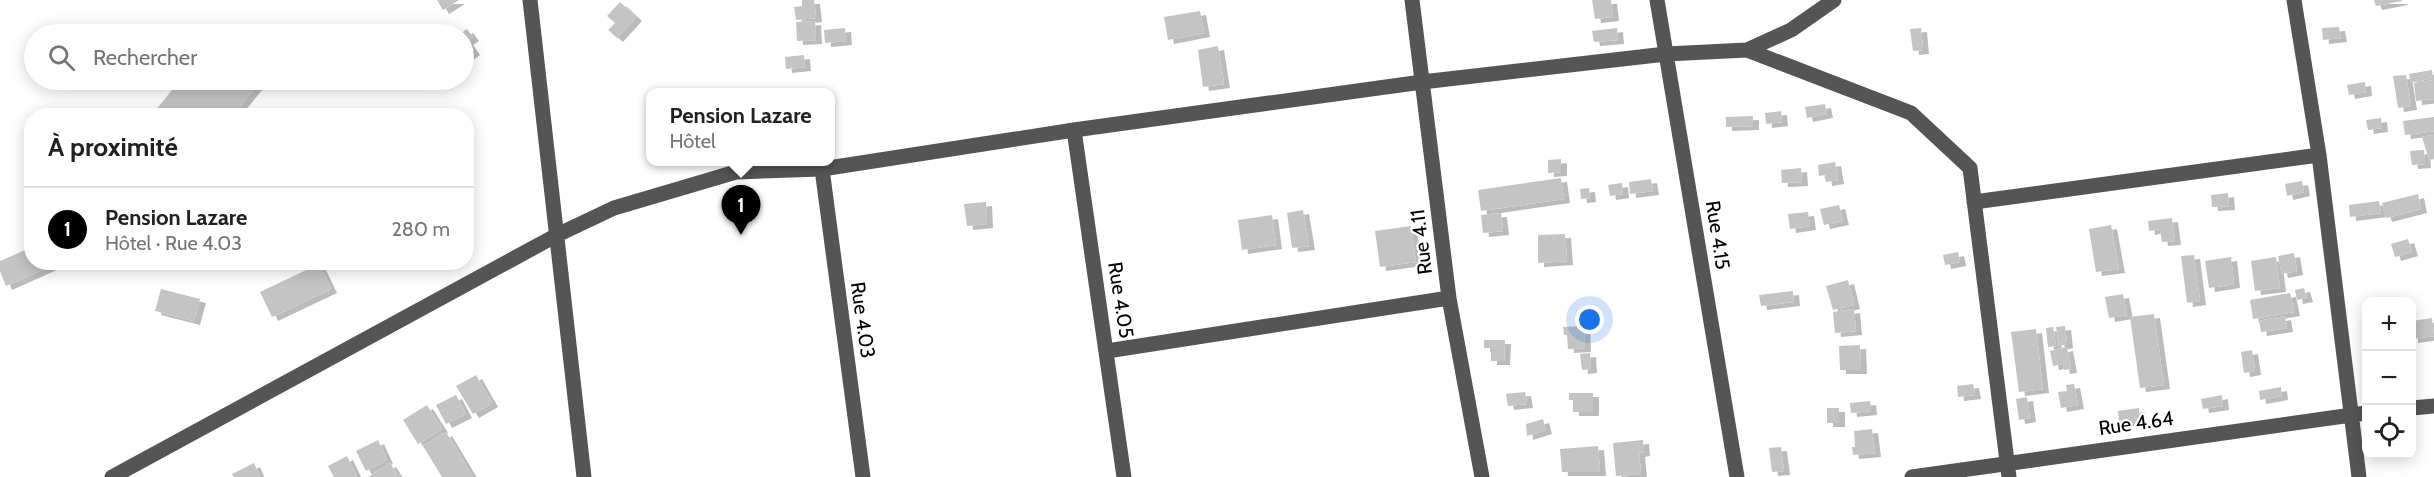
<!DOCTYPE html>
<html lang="fr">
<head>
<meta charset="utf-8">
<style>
  body { margin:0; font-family:Cabin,sans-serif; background:#f6f6f6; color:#202124 }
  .controls { position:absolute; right:18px; bottom:18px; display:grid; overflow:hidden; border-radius:12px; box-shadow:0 3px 15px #0003 }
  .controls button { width:54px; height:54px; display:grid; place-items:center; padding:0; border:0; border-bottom:2px solid #e0e0e0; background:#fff; color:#202124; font:30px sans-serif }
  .you { position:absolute; left:1590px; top:320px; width:21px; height:21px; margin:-15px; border:4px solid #fff; border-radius:50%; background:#1a73e8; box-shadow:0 0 0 9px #1a73e833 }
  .badge { display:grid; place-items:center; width:39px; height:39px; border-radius:50%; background:#000; color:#fff; font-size:20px; font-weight:700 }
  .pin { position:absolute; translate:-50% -50px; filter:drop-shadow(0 2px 3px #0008) }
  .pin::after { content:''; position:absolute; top:32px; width:21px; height:18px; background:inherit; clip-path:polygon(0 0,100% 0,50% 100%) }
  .popup { position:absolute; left:646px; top:88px; width:189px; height:78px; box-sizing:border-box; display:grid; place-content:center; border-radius:12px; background:#fff; filter:drop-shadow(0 2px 4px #0005); font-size:20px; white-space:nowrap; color:#757577 }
  .popup b { font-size:22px; color:#202124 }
  .popup::after { content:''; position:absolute; left:50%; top:100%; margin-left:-12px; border:12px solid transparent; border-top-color:#fff }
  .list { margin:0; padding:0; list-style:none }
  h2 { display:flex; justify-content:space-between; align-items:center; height:78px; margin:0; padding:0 24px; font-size:26px }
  h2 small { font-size:20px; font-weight:400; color:#757577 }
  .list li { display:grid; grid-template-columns:39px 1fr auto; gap:18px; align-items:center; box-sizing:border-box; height:84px; padding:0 24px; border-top:2px solid #e0e0e0 }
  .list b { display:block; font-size:22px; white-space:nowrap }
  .list p { margin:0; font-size:20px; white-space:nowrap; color:#757577 }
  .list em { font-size:20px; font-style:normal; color:#757577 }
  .icon { flex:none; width:33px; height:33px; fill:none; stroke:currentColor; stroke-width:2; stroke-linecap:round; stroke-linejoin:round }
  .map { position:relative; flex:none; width:2434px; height:477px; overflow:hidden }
  .search { position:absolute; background:#fff; box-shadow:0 3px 15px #0003; left:24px; top:24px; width:450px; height:66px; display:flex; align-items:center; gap:15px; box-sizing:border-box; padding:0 21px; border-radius:33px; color:#757577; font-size:22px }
  .panel { position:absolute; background:#fff; box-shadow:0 3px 15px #0003; left:24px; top:108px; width:450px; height:162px; border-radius:24px }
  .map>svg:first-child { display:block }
  .building { fill:#c4c4c4; filter:url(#shadow) }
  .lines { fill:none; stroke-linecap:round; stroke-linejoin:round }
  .minor { stroke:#555; stroke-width:15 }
  .labels { text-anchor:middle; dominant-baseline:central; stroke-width:4.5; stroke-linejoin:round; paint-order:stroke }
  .street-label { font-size:20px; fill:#000; stroke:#fff }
</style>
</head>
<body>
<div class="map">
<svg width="2434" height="477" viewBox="0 0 2434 477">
  <defs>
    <filter id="shadow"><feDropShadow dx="6" dy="4" stdDeviation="0" flood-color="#0004"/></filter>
  </defs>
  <rect width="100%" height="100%" fill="#fff"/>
  <!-- building -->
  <path class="building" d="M 437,0 L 459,0 L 443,10 Z
    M 802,0 L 814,0 L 816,18 L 796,20 L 794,7 L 802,6 Z
    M 1592,0 L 1611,0 L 1613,17 L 1595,19 Z
    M 2374,0 L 2402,0 L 2402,1 L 2376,6 Z
    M 620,2 L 636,17 L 617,38 L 608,30 L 615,23 L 607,16 Z
    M 1200,11 L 1204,33 L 1168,40 L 1164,17 Z
    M 815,21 L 816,40 L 797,41 L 796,22 Z
    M 2339,27 L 2341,38 L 2323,40 L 2322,28 Z
    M 845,28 L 846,41 L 825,43 L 824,30 Z
    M 1617,28 L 1618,40 L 1594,42 L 1592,31 Z
    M 1921,28 L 1923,50 L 1913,51 L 1910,29 Z
    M 467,29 L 473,37 L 467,41 L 474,51 L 466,57 L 464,54 L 464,34 L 460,34 Z
    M 1218,46 L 1224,84 L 1203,87 L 1198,50 Z
    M 804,55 L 805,67 L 786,69 L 785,57 Z
    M 2432,70 L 2433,78 L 2411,83 L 2409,74 Z
    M 2406,75 L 2411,106 L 2398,108 L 2393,76 Z
    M 180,80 L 258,80 L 260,81 L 232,116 L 151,116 Z
    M 2434,80 L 2434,99 L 2416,101 L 2414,83 Z
    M 2365,82 L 2366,92 L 2349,95 L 2347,85 Z
    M 1825,104 L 1827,114 L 1807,118 L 1805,107 Z
    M 1781,111 L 1782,122 L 1766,124 L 1765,113 Z
    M 1753,116 L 1753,126 L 1726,127 L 1726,117 Z
    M 2434,117 L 2434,131 L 2405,135 L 2403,121 Z
    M 2381,118 L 2382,128 L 2368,130 L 2366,120 Z
    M 2434,135 L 2434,159 L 2429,160 L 2422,137 Z
    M 2424,150 L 2425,164 L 2412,165 L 2410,151 Z
    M 1561,159 L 1561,172 L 1548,173 L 1548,160 Z
    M 1835,162 L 1838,180 L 1826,182 L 1825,175 L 1819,176 L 1818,165 Z
    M 1801,168 L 1802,182 L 1782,183 L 1781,170 Z
    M 1561,178 L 1564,199 L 1481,211 L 1478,190 Z
    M 1651,179 L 1653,191 L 1630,194 L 1629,182 Z
    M 2302,181 L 2304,192 L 2287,196 L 2285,184 Z
    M 1622,183 L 1623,194 L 1610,196 L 1608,185 Z
    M 1589,188 L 1590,198 L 1581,199 L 1580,189 Z
    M 2228,193 L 2229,206 L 2212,207 L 2211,195 Z
    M 2418,194 L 2421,209 L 2386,218 L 2382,203 Z
    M 2379,201 L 2381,213 L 2350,217 L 2349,205 Z
    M 986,202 L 987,224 L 967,226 L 964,204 Z
    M 1839,205 L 1843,221 L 1824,225 L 1820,209 Z
    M 1303,210 L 1309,246 L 1292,248 L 1287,213 Z
    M 1808,212 L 1810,226 L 1790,229 L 1788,214 Z
    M 1501,213 L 1503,231 L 1483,233 L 1481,215 Z
    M 1272,215 L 1276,245 L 1242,250 L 1238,220 Z
    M 2172,218 L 2175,241 L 2162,242 L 2160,229 L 2149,231 L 2148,221 Z
    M 2111,225 L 2119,269 L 2096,272 L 2089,229 Z
    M 1411,226 L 1416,262 L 1380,267 L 1375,231 Z
    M 1565,234 L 1567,261 L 1538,263 L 1538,235 Z
    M 2408,239 L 2412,252 L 2395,257 L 2391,244 Z
    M 32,247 L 32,262 L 60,262 L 6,286 L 0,271 L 0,261 Z
    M 1958,252 L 1960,262 L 1945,265 L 1943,255 Z
    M 2294,253 L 2297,271 L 2282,274 L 2278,256 Z
    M 2194,255 L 2200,301 L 2187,303 L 2181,256 Z
    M 2231,257 L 2234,284 L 2209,288 L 2205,261 Z
    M 2276,257 L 2280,288 L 2255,291 L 2251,261 Z
    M 319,264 L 331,289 L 272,317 L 260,292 Z
    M 1848,280 L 1854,305 L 1833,310 L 1826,286 Z
    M 2304,288 L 2307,298 L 2297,300 L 2295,290 Z
    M 161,289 L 200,299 L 194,321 L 155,311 Z
    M 1793,291 L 1794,302 L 1761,306 L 1759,295 Z
    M 2290,293 L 2294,312 L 2253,319 L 2250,300 Z
    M 2123,294 L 2127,315 L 2109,318 L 2105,297 Z
    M 1854,309 L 1856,331 L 1835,333 L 1833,312 Z
    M 2154,314 L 2164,385 L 2140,388 L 2130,317 Z
    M 2285,316 L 2287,328 L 2261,332 L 2259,321 Z
    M 2432,318 L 2434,336 L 2412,339 L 2412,321 Z
    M 1584,326 L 1585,348 L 1568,349 L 1567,335 L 1564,335 L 1563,327 Z
    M 2065,326 L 2067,344 L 2059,346 L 2056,327 Z
    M 2053,327 L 2056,346 L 2048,347 L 2046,328 Z
    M 2036,329 L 2043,389 L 2019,392 L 2011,332 Z
    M 1484,340 L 1505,340 L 1504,361 L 1491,361 L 1491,348 L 1484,348 Z
    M 1860,345 L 1861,370 L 1840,370 L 1839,346 Z
    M 2067,347 L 2071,369 L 2064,370 L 2063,364 L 2053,366 L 2050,351 Z
    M 2252,350 L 2255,371 L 2244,373 L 2241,352 Z
    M 1590,353 L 1591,369 L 1582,370 L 1580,354 Z
    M 476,375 L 492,403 L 473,414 L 456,386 Z
    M 1973,384 L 1975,395 L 1958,397 L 1957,386 Z
    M 2074,384 L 2078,405 L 2061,408 L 2058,392 L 2067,391 L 2066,385 Z
    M 2281,387 L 2282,396 L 2260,400 L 2259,391 Z
    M 1525,392 L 1527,404 L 1508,406 L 1506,394 Z
    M 1569,393 L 1593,393 L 1593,412 L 1573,412 L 1573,400 L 1569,400 Z
    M 456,395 L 466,414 L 446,424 L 436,405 Z
    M 2222,395 L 2223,406 L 2203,409 L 2201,399 Z
    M 2027,397 L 2030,418 L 2019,420 L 2016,399 Z
    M 1870,401 L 1871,411 L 1851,413 L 1850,403 Z
    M 427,405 L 442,429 L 418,444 L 403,420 Z
    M 1827,408 L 1839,408 L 1839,423 L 1827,423 Z
    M 2139,408 L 2140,421 L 2119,423 L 2118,411 Z
    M 1543,419 L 1546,430 L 1527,436 L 1526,424 Z
    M 1872,429 L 1875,453 L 1853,455 L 1852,447 L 1855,447 L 1854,431 Z
    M 446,432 L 473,477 L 442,477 L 423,446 Z
    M 378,440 L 387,460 L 366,471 L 356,451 Z
    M 1643,440 L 1644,452 L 1639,453 L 1641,474 L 1616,476 L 1613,443 Z
    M 1598,446 L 1600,472 L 1562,472 L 1560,449 Z
    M 1781,447 L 1784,471 L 1772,472 L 1769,448 Z
    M 347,456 L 357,477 L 334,477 L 328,466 Z
    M 254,463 L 260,477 L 234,477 L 232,474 Z
    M 390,463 L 399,477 L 368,477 Z"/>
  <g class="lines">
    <!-- minor -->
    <path class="minor" d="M 530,0 L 584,477
      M 1412,0 L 1449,298 L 1482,477
      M 1657,0 L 1737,477
      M 2294,0 L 2319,155 L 2359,477
      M 1747,50 L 1911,113 L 1970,168 L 2009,477
      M 1074,130 L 1124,477
      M 822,169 L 863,477
      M 1974,202 L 2319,155
      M 1107,351 L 1449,298
      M 2412,408 L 2434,406
      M 112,477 L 557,235 L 614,208 L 736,172 L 822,169 L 1074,130 L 1422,82 L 1666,54 L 1747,50 L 1791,30 L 1834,0
      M 1912,477 L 2366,413"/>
  </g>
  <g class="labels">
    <!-- street labels -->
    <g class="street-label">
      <text transform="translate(1718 235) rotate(81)">Rue 4.15</text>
      <text transform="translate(1421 242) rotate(-97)">Rue 4.11</text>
      <text transform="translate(1121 300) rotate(81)">Rue 4.05</text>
      <text transform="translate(863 320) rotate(82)">Rue 4.03</text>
      <text transform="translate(2136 423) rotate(-8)">Rue 4.64</text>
    </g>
  </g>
</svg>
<div class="controls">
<button>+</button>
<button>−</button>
<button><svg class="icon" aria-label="locate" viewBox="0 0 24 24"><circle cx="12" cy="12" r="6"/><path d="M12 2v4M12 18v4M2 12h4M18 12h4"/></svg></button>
</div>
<div class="you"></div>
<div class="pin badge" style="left:741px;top:235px">1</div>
<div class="popup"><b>Pension Lazare</b>Hôtel</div>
<div class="search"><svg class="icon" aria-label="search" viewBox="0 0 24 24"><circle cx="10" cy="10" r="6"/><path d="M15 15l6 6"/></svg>Rechercher</div>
<section class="panel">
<h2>À proximité<small></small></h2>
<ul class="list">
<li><span class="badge">1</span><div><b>Pension Lazare</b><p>Hôtel · Rue 4.03</p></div><em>280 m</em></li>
</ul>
</section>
</div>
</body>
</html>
